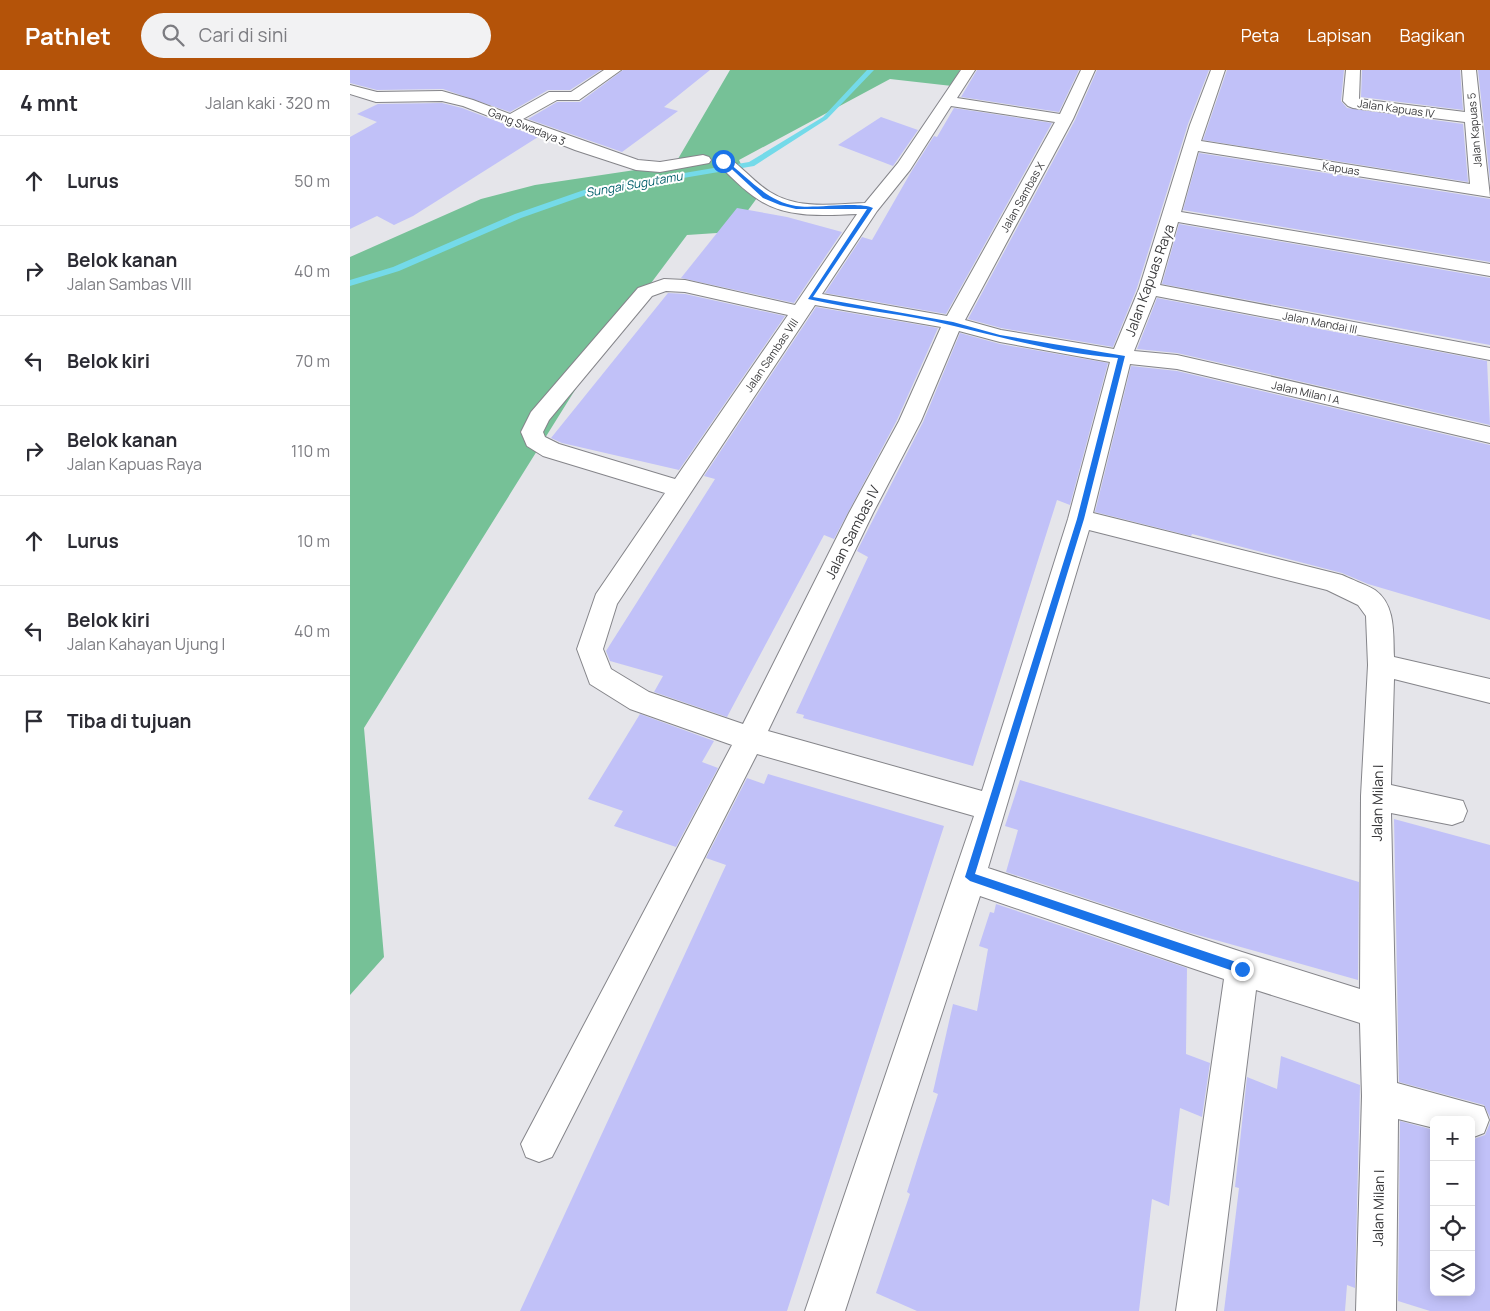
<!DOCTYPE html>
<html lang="id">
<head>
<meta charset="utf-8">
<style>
  body { margin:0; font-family:Manrope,sans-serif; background:#f2f2f3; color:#2b2b33 }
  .controls { position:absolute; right:15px; bottom:15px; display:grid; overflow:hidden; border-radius:8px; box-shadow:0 2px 12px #0003 }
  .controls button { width:45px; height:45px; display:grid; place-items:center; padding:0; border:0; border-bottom:1px solid #e1e1e2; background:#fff; color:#2b2b33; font:25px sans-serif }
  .stop { position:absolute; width:15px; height:15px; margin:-11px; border:4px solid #1a73e8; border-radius:50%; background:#fff }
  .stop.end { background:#1a73e8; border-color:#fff; box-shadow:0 1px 5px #0008 }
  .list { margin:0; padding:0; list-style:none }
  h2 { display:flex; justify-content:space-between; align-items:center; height:65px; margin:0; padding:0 20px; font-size:21px }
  h2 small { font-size:16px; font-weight:400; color:#7c7c81 }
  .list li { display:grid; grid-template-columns:32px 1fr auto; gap:15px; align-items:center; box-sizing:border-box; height:90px; padding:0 20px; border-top:1px solid #e1e1e2 }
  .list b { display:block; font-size:19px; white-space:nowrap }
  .list p { margin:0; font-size:16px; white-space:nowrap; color:#7c7c81 }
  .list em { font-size:16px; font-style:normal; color:#7c7c81 }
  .icon { flex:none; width:28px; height:28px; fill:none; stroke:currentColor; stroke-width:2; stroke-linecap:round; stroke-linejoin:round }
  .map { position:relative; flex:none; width:1140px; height:1241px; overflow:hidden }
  header { display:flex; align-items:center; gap:30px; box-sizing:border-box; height:70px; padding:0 25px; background:#b45309; color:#fff }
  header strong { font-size:24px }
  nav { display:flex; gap:28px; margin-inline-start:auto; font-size:18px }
  .search { width:350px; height:45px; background:#f2f2f3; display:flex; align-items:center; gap:12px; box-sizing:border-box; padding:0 18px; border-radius:28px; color:#7c7c81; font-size:19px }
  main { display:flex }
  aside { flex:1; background:#fff }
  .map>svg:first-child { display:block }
  .forest { fill:#76c197 }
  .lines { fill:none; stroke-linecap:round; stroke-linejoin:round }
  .stream { fill:#74dae9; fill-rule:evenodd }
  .building { fill:#c1c1f8 }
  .minor-casing { stroke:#85858a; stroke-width:2 }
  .minor { fill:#fff; fill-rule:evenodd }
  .route { fill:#1a73e8 }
  .labels { text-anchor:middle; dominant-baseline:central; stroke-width:4; stroke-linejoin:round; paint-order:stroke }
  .far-street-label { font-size:11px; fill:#39393b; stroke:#fff }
  .far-water-label { font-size:12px; font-style:italic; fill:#03606b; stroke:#fff }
  .street-label { font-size:14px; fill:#39393b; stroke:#fff }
</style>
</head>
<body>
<header>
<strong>Pathlet</strong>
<div class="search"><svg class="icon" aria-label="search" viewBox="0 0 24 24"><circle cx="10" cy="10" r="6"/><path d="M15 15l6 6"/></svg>Cari di sini</div>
<nav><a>Peta</a><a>Lapisan</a><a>Bagikan</a></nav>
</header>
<main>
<aside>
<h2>4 mnt<small>Jalan kaki · 320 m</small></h2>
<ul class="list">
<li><svg class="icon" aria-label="ahead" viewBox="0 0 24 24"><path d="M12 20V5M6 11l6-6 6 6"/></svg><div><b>Lurus</b></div><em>50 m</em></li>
<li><svg class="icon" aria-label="right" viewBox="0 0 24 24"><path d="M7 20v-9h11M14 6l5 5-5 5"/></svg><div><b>Belok kanan</b><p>Jalan Sambas VIII</p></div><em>40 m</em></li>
<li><svg class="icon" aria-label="left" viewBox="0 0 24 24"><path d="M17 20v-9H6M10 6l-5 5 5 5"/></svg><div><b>Belok kiri</b></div><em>70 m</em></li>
<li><svg class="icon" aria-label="right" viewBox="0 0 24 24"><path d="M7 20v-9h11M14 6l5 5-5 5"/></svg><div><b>Belok kanan</b><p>Jalan Kapuas Raya</p></div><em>110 m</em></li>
<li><svg class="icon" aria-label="ahead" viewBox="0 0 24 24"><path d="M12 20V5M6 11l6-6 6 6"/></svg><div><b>Lurus</b></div><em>10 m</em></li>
<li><svg class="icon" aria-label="left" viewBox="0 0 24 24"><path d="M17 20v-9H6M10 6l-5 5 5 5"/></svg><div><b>Belok kiri</b><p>Jalan Kahayan Ujung I</p></div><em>40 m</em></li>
<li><svg class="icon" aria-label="arrive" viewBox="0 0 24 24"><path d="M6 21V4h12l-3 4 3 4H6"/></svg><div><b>Tiba di tujuan</b></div></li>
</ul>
</aside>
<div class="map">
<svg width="1140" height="1241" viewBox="0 0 1140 1241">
  <rect width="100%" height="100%" fill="#e5e5ea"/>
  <!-- forest -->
  <path class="forest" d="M 380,0 L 610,0 L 602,16 L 540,9 L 389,90 L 407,128 L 382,162 L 337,165 L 245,288 L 14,658 L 34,887 L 0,925 L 0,187 L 131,129 L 185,115 L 325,94 Z"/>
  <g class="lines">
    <!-- stream -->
    <path class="stream" d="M 517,0 L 524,0 L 477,49 L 404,96 L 239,124 L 171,148 L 49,201 L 0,216 L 0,210 L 43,197 L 165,144 L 234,120 L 399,92 L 473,47 Z"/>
  </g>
  <!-- building -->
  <path class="building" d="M 0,0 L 251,0 L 220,20 L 198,20 L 160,42 L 93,19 L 27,20 L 0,13 Z
    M 273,0 L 360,0 L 314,37 L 328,41 L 272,82 L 178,49 L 207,32 L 230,32 Z
    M 627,0 L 729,0 L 709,42 L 611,27 Z
    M 747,0 L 859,0 L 838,54 L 787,218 L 763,277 L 651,258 L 618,249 L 725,50 Z
    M 877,0 L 994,0 L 991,31 L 997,38 L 1113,54 L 1118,112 L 853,70 Z
    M 1012,0 L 1110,0 L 1113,40 L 1011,27 Z
    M 1128,0 L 1140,0 L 1140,110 Z
    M 92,33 L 112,38 L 188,67 L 63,146 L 44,155 L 27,146 L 0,159 L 0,67 L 27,52 L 7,44 L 28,34 Z
    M 604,38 L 702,53 L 596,244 L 475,223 L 512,167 L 522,170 L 561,102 L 584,66 L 587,67 Z
    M 531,47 L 568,60 L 543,96 L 488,75 Z
    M 849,83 L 1140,129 L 1140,192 L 833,140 Z
    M 387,138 L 437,147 L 492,162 L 444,233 L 331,208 Z
    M 829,154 L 1140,208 L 1140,275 L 812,214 Z
    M 318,223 L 335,224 L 435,246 L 329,400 L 212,373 L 201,368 Z
    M 807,228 L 1137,291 L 1140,355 L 827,283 L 787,279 Z
    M 466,237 L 588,258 L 547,350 L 484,469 L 474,465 L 377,647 L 304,622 L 313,606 L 260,591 L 256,581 L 365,409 L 354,406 Z
    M 610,263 L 650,274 L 758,293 L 720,435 L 707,430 L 623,696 L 453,648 L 454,645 L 446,643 L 518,487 L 507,481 L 573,352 Z
    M 781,296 L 827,301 L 1140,375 L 1140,550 L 1018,514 L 992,503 L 842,464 L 841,466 L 745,442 Z
    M 290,644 L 364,671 L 352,692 L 368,698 L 326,777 L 264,756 L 273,741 L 238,729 Z
    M 418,704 L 594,756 L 437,1241 L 170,1241 L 376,795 L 356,788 L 397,708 L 414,714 Z
    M 670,710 L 1009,812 L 1008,910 L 837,862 L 656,802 L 668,760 L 655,756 Z
    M 1044,749 L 1140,775 L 1140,1047 L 1134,1035 L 1049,1012 Z
    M 646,834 L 837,898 L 836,984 L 860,993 L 852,1047 L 830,1038 L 819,1136 L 802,1129 L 789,1241 L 567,1241 L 526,1223 L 560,1124 L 557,1122 L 588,1024 L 583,1022 L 603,934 L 627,941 L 638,879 L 629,876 L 640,842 L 644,843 Z
    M 931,986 L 1010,1015 L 1005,1218 L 997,1215 L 995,1241 L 874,1241 L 889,1118 L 885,1117 L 897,1007 L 927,1019 Z
    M 1050,1051 L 1084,1060 L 1084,1222 L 1121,1222 L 1121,1070 L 1135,1065 L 1140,1053 L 1140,1241 L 1080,1241 L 1048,1231 Z"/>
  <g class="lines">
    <!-- minor casing -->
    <g class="minor-casing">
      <path id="minor" d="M 254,0 L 271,0 L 229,30 L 207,30 L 173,49 L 288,90 L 310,92 L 353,85 L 359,87 L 361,90 L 359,93 L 310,102 L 286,100 L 225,80 L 113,36 L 92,31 L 26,32 L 0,24 L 0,15 L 27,22 L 92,21 L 123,30 L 160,44 L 199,22 L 221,22 Z
        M 611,0 L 625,0 L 607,28 L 710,44 L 731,0 L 745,0 L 723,49 L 615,250 L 651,260 L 764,279 L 789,219 L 840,55 L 861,0 L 875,0 L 851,71 L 1120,114 L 1115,52 L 1003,38 L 998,36 L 993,31 L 996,0 L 1010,0 L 1009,29 L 1115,42 L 1112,0 L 1126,0 L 1140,127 L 848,81 L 831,142 L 1140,194 L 1140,206 L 828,152 L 810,215 L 1140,278 L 1140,290 L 806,226 L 784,281 L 827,285 L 1140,357 L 1140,373 L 827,299 L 780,294 L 743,443 L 992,505 C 1002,510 1015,514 1025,520 C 1046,535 1043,564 1044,587 L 1140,609 L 1140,633 L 1044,609 L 1041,715 L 1113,731 L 1117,741 L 1113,751 L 1102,755 L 1041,743 L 1047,1013 L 1134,1037 L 1139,1050 L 1134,1063 L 1121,1068 L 1121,1050 L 1084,1050 L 1084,1058 L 1048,1049 L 1046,1241 L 1006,1241 L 1012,1026 L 1010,953 L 906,920 L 866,1241 L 826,1241 L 874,909 L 630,826 L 495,1241 L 455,1241 L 624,746 L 407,684 L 202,1087 L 189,1092 L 176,1087 L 171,1074 L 382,675 L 280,639 L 240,614 L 227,579 L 246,524 L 315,423 L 193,386 L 177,376 L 171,362 L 181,342 L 288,218 L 314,209 L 335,210 L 445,235 L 507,144 C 475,145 438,149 409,130 C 393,120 381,106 367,94 L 365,91 L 367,88 L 379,88 C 393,98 405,113 420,122 C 448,140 484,134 515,133 L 548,93 ZM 601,36 L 705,52 L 597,246 L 472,224 L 527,141 L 560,100 ZM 316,221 L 335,222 L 438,245 L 325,409 L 209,374 L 195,367 L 193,362 L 199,350 L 302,226 ZM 465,235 L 591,257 L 549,351 L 499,443 L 393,654 L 299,622 L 261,599 L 253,579 L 267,534 ZM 609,261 L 650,272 L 760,292 L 718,449 L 632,721 L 418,661 L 523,443 L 571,351 ZM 739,460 L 977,520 L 1008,535 L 1016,546 L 1018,595 L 1011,726 L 1010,919 L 892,882 L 638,798 Z"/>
    </g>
    <!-- minor -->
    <use href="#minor" class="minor"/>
  </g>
  <!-- route -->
  <path class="route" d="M 372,90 L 375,90 C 398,107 416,131 446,136 C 465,139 508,131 523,138 L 463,227 L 603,252 L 650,265 L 775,286 L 734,449 L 625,804 L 892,894 L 896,896 L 896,903 L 892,904 L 620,811 L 615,807 L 727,449 L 768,288 C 712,284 658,269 604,256 C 556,244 506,240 458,229 L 517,139 L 446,139 L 430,135 L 413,128 Z"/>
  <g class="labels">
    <!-- far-street labels -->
    <g class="far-street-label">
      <text transform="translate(1046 38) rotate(8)">Jalan Kapuas IV</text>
      <text transform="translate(177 56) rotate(22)">Gang Swadaya 3</text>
      <text transform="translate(1124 60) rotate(-95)">Jalan Kapuas 5</text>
      <text transform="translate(991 98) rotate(9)">Kapuas</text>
      <text transform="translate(672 127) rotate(-61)">Jalan Sambas X</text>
      <text transform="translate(970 252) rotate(11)">Jalan Mandai III</text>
      <text transform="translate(421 285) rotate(-56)">Jalan Sambas VIII</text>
      <text transform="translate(956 322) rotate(13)">Jalan Milan I A</text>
    </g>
    <!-- far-water labels -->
    <g class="far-water-label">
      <text transform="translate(284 114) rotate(-10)">Sungai Sugutamu</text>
    </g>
    <!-- street labels -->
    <g class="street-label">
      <text transform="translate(799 210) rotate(-70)">Jalan Kapuas Raya</text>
      <text transform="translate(502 462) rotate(-63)">Jalan Sambas IV</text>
      <text transform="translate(1027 733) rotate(-89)">Jalan Milan I</text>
      <text transform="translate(1028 1138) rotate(-89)">Jalan Milan I</text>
    </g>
  </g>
</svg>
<div class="controls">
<button>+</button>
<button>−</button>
<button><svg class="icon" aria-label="locate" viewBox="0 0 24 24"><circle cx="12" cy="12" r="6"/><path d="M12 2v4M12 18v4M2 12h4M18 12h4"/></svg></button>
<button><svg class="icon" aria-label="layers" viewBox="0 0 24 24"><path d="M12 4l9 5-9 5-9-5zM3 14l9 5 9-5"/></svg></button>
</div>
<div class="stop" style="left:373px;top:91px"></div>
<div class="stop end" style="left:892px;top:899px"></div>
</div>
</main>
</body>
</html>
